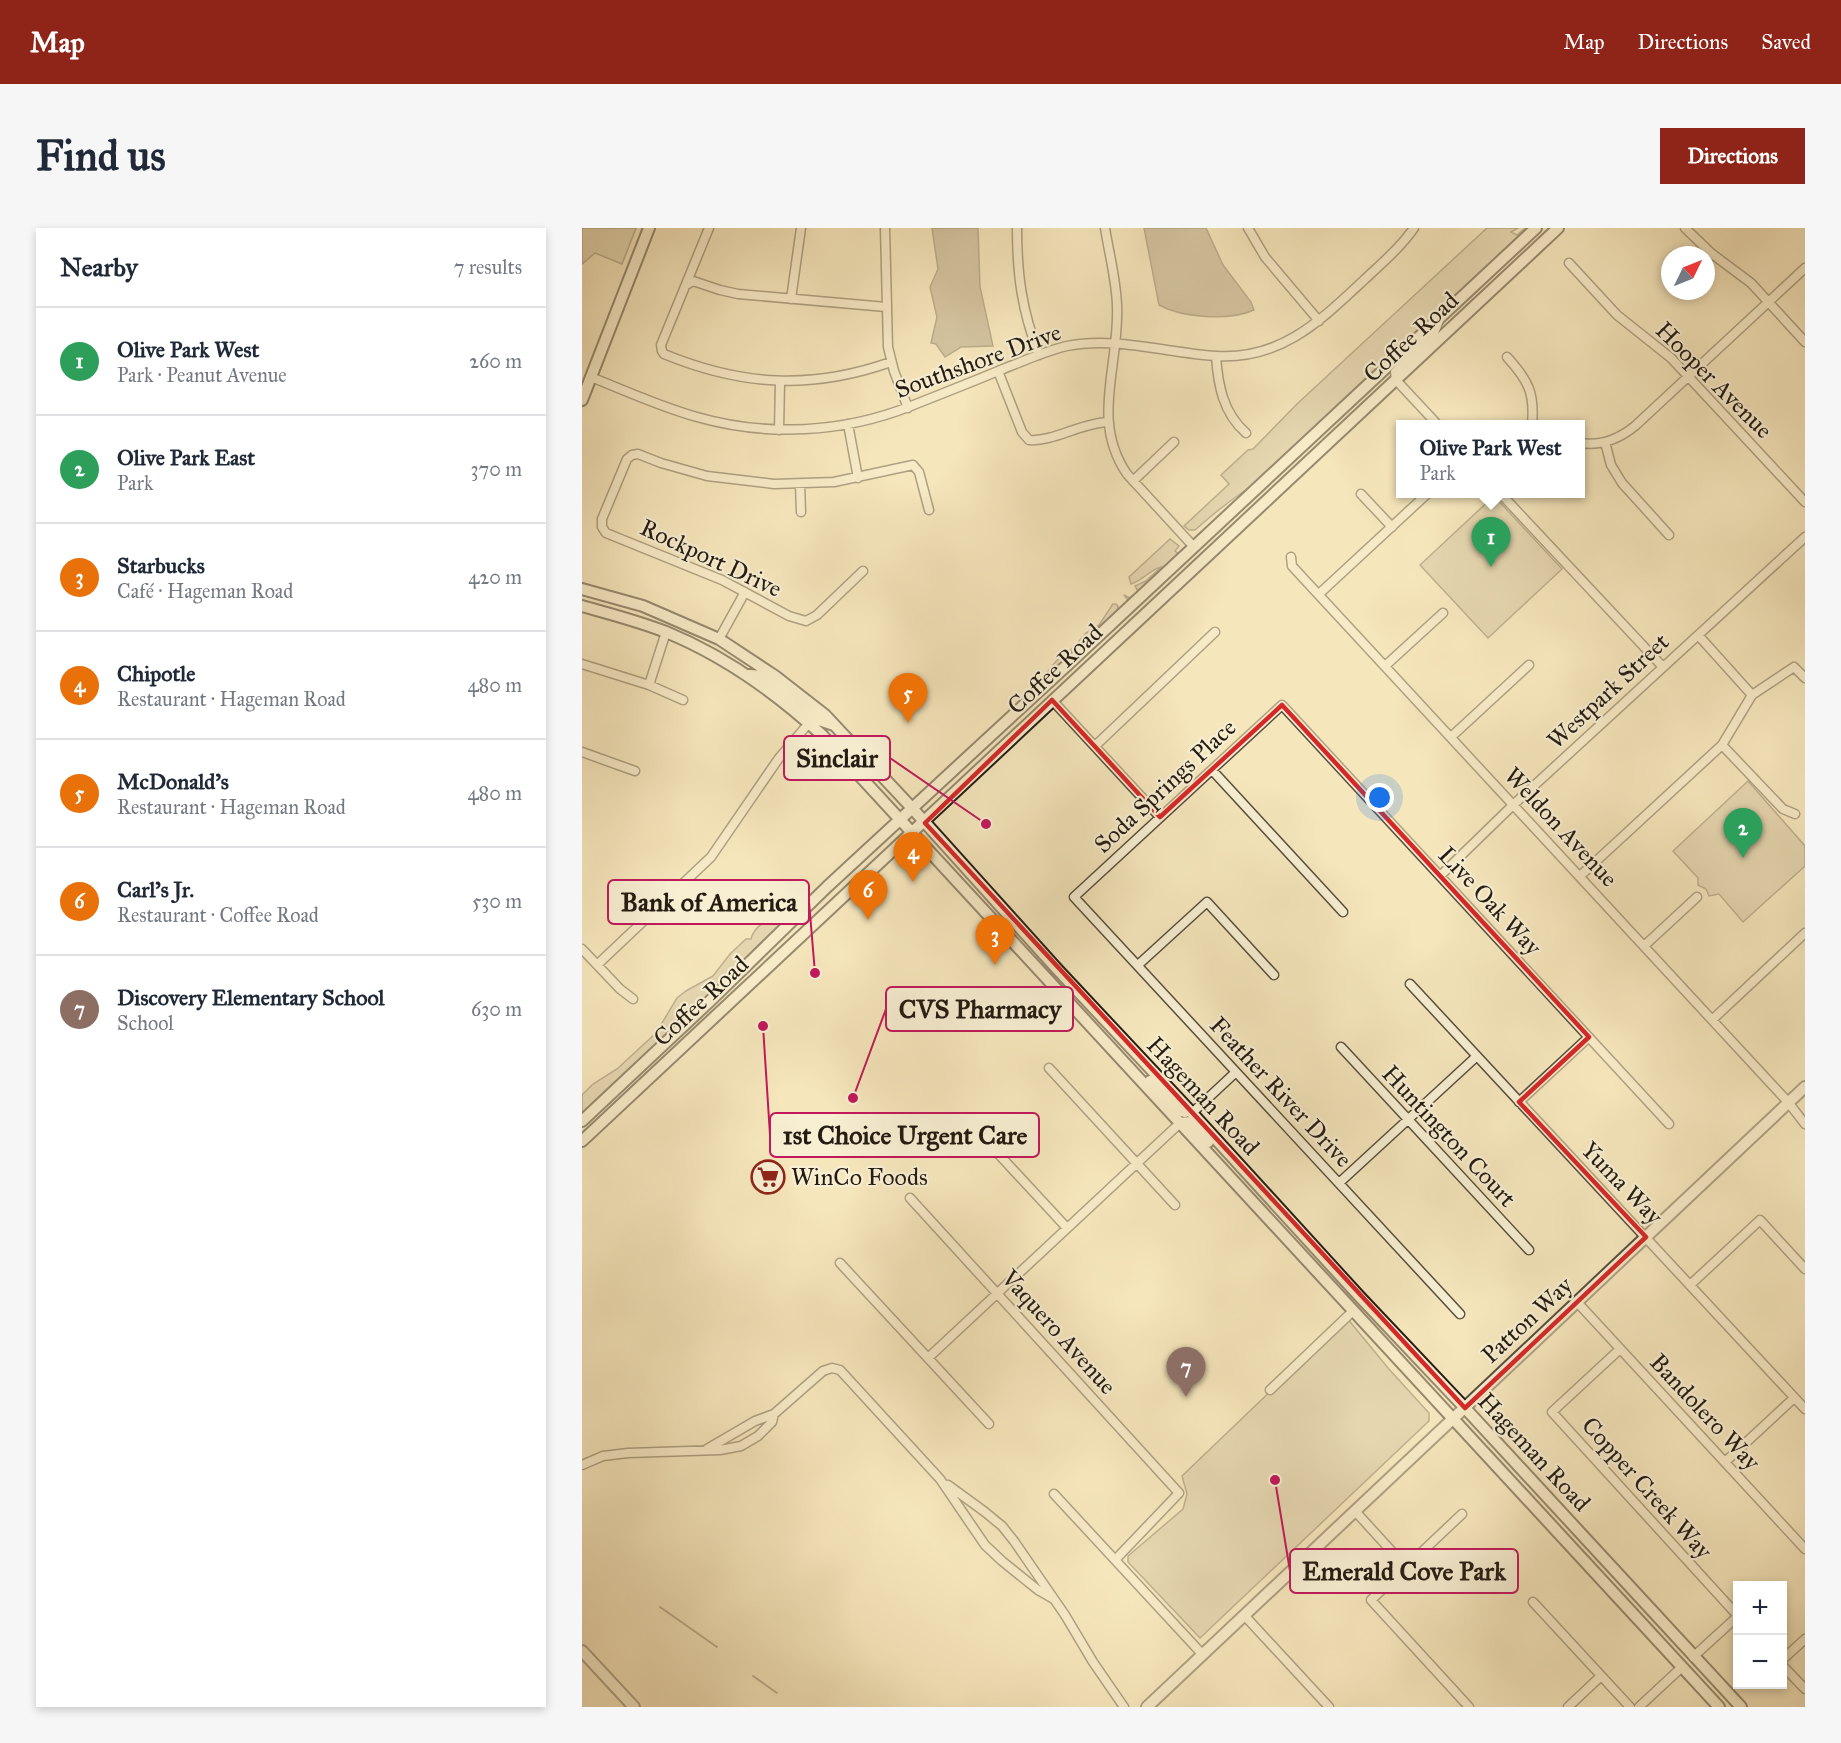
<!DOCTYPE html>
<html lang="en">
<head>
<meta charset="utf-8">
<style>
  body { margin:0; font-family:"IM FELL Great Primer",serif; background:#f6f6f7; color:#1f2937 }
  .controls { position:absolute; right:18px; bottom:18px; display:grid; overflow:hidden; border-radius:0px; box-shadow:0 3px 9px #0003 }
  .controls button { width:54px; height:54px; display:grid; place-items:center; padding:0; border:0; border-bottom:2px solid #e0e1e3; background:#fff; color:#1f2937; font:30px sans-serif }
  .compass { position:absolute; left:1079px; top:18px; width:54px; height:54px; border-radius:50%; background:#fff; box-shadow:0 3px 9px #0003; rotate:47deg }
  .you { position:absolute; left:798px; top:570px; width:21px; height:21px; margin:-15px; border:4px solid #fff; border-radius:50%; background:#1a73e8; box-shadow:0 0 0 9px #1a73e833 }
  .badge { display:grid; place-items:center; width:39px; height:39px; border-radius:50%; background:#8f2418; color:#fff; font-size:20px; font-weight:700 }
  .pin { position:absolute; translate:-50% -50px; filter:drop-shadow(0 2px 3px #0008) }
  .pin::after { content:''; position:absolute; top:32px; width:21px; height:18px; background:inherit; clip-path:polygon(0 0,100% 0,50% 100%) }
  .popup { position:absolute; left:814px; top:192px; width:189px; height:78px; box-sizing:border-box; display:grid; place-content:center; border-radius:0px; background:#fff; filter:drop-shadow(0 2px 4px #0005); font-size:20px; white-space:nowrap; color:#747a83 }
  .popup b { font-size:22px; color:#1f2937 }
  .popup::after { content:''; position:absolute; left:50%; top:100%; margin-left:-12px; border:12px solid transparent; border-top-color:#fff }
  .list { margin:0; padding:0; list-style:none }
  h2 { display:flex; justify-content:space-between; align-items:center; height:78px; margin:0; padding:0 24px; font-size:26px }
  h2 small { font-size:20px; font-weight:400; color:#747a83 }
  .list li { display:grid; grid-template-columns:39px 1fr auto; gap:18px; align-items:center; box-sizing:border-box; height:108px; padding:0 24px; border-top:2px solid #e0e1e3 }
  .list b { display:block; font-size:22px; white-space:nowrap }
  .list p { margin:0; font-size:20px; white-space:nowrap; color:#747a83 }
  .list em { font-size:20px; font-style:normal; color:#747a83 }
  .map { position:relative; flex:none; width:1223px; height:1479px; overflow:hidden; border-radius:0px }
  header { display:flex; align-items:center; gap:36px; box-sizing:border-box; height:84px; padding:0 30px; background:#8f2418; color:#fff }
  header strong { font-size:28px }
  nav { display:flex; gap:33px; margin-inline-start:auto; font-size:21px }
  .intro { display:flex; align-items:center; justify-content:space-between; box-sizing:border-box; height:144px; padding:0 36px }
  h1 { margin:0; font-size:42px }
  .button { padding:15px 27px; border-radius:0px; background:#8f2418; color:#fff; font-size:21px; font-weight:700 }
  main { display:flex; gap:36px; padding:0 36px }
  aside { flex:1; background:#fff; border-radius:0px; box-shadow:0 3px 9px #0003 }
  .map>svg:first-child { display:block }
  .green { fill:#d1c39f; stroke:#7a6f59; stroke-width:1.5 }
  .water { fill:#aea183; stroke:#776b56; stroke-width:1.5 }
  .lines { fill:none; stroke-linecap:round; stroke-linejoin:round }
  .stream { stroke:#776b56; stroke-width:2 }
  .minor-casing { stroke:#584e3d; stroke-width:11 }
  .tertiary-casing { stroke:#584e3d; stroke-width:14 }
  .secondary-casing { stroke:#241b13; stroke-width:14 }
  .minor { stroke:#f8efd3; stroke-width:8 }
  .tertiary { stroke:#f8efd3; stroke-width:10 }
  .secondary { stroke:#f8efd3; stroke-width:10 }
  .marked { fill:none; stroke:#d62828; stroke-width:4.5; stroke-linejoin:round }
  .labels { text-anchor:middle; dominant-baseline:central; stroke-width:4.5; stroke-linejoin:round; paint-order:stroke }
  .street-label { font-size:24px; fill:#241b13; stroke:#f8efd3 }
  .poi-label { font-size:24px; fill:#241b13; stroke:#f8efd3; text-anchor:start }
  .leader { fill:none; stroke:#c2185b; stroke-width:2 }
  .callout-dot { fill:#c2185b; stroke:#f8efd3; stroke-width:2 }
  .callout { fill:#f8efd3; stroke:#c2185b; stroke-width:2 }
  .callout-label { font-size:26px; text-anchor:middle; font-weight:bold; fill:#241b13 }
</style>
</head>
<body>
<header>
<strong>Map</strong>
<nav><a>Map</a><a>Directions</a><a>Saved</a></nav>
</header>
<div class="intro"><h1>Find us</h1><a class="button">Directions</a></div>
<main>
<aside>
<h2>Nearby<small>7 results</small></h2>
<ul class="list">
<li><span class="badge" style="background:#2e9e5b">1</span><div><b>Olive Park West</b><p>Park · Peanut Avenue</p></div><em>260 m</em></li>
<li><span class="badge" style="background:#2e9e5b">2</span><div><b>Olive Park East</b><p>Park</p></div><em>370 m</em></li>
<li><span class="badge" style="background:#e8710a">3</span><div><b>Starbucks</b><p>Café · Hageman Road</p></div><em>420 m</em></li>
<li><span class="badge" style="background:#e8710a">4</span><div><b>Chipotle</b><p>Restaurant · Hageman Road</p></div><em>480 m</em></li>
<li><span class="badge" style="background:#e8710a">5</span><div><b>McDonald's</b><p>Restaurant · Hageman Road</p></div><em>480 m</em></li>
<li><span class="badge" style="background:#e8710a">6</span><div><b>Carl's Jr.</b><p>Restaurant · Coffee Road</p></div><em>530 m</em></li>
<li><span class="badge" style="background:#8d6e63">7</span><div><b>Discovery Elementary School</b><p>School</p></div><em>630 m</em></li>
</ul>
</aside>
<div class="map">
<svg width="1223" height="1479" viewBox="0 0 1223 1479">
  <rect width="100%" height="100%" fill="#f5e6bc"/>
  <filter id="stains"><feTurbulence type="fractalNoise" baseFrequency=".00333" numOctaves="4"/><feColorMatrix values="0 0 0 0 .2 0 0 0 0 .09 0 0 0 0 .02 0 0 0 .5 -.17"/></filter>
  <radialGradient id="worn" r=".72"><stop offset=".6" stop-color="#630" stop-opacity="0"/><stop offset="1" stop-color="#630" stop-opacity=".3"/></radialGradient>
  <!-- green -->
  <path class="green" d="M 0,0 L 54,0 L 40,36 L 13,25 L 0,36 Z
    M 905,0 L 936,0 L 929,4 L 935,7 L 943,0 L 947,0 L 668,259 C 647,273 631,286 613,302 L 607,302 L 602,298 L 647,256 L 639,247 L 666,222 L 671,221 L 715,176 Z
    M 912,268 L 980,341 L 906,410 L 838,337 Z
    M 588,311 L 597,318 L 593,323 L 597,326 L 549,371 L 545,371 L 542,367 L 548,370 L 556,363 L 553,358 L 564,353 L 579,339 C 569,341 560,353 549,356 L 547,349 Z
    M 531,376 L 534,376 L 536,378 L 535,384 L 452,460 L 476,431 L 492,419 L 504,405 L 517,397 Z
    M 1166,553 L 1223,618 L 1223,638 L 1161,694 L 1137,666 L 1127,668 L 1124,661 L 1116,657 L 1116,650 L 1091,623 Z
    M 206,682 L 207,684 L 196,695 L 197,698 L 97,795 L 0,886 L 0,867 L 11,856 L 35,841 L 74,805 L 95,770 L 104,763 L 131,748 L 148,726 L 164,711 L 169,711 C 172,696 193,688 206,682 Z
    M 765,1090 L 806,1140 L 847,1185 L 847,1193 L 618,1410 L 546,1334 L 546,1328 L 601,1281 L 605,1266 L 600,1248 Z"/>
  <!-- water -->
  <path class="water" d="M 350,0 L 396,0 L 398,59 L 411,118 L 379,119 L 363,129 L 354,116 L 349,115 L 355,89 L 348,59 L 356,41 Z
    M 562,0 L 624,0 L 641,37 L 669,74 L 672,82 C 647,93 601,90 577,77 Z"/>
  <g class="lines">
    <!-- stream -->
    <path class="stream" d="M 78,1379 L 135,1419
      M 171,1448 L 195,1465"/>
    <!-- minor casing -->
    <g class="minor-casing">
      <path id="minor" d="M 127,0 L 79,117 L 80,123 L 82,126 C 160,158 229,162 309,134
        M 303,0 L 306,119 L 312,143 L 326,180
        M 435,0 C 435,47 440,83 457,127
        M 523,0 C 527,25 534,51 535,77 C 538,137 508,192 545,246 L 612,319
        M 666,0 L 683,29 L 737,93
        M 1103,0 L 1129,25 L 1169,55 L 1223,114
        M 987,35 L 1035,87 L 1089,130 L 1223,274
        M 104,57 L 111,53 L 138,62 L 156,66 L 304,79
        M 209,71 L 219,0
        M 634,128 C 636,157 641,185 664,205
        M 925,129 C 946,152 953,165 950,196
        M 416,143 L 440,204 L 447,212 C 471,214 499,195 526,194
        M 9,149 C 44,163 79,179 115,189 C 185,209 261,205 329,178 C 359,166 390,154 421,141 C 442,133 463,123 485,118 C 533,108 585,125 634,128 C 699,132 738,93 782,52 C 800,35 818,20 832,0
        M 266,196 L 276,250
        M 855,196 L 814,152 L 813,144 L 852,105 L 858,90
        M 197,202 L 198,154
        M 1023,214 L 1029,237 L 1040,255 L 1087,307
        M 999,215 C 1019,218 1037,211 1053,198 L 1223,40
        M 551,253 L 592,214
        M 218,256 L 219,284
        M 779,266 L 810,299
        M 919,266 L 1081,439
        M 709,329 L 710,338 L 1206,874 L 1223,896
        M 281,343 L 235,387 L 224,393 L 207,388 L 140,352 L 24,305 L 20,299 L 20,291 L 45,231 L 50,227 L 56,226 L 79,235 L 125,248 L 192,256 L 252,254 L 331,237 L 337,244 L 347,282
        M 737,366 L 845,266
        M 1116,407 L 1170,467
        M 137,411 L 163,364
        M 0,436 L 67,457 L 101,472
        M 803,438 L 861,385
        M 67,457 L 84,404
        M 470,472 L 578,589
        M 869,509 L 947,437
        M 1140,517 L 1201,581 L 1213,586
        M 513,518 L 633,404
        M 0,524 L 53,543
        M 630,542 L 761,684
        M 858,648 L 931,577 L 1223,309
        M 998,648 L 1140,517 L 1170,467 L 1212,439 L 1223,450
        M 1062,718 L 1115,669
        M 0,721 L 38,761 L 51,771
        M 15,737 L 129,629 L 197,530 L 227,495
        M 556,737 L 625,674 L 692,747
        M 828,756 L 1223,1181
        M 1130,792 L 1223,705
        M 759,819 L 947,1022
        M 467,840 L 593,977
        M 937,874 L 1007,809
        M 610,885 L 654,844
        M 397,905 L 485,1000
        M 757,955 L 895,828
        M 328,970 L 597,1265 L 533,1332
        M 258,1035 L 407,1196
        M 1108,1057 L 1178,992 L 1223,1041
        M 995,1074 L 1223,1321
        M 878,1086 L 492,669 L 700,477 L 1087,896
        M 1038,1121 L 970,1184 L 1156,1388 L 1111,1429
        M 346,1130 L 598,895
        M 688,1162 L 771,1083
        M 125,1221 L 173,1193 L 192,1186 L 241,1143 L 250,1140 L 258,1142 L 358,1251 L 403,1317 L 420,1333 L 456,1362 L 470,1370
        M 1143,1234 L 1212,1170
        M 0,1237 L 21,1228 L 46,1225 L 138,1222 L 159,1218 L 176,1208 L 190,1194 L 192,1186
        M 366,1257 L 403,1284 L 420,1298 L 432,1313 L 483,1387 L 511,1434 L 542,1479
        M 472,1266 L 621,1427
        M 773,1283 L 824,1339
        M 880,1286 L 789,1372 L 887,1479
        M 951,1374 L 1048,1479
        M 662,1387 L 747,1479
        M 1200,1432 L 1223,1411
        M 1200,1437 L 1223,1461
        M 986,1479 L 1019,1448
        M 1057,1479 L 1100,1439"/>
    </g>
    <!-- tertiary casing -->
    <g class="tertiary-casing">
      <path id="tertiary" d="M 0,1423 L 52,1479
        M 565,1479 L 1223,859"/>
    </g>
    <!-- secondary casing -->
    <g class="secondary-casing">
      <path id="secondary" d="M 0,172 L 67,0
        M 0,361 L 61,378 L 137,411 L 193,448 L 243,487 L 330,580 L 475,741 L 610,885 L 777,1068 L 883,1180 L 1159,1479
        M 0,378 C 28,386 56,393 84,404 C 143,428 193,464 240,507 L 1137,1479
        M 167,447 L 182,448 L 201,462 L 237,492 L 252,497
        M 568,853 L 599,883 L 603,884
        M 0,893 L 129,772 L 246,658 L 482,440 L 954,0
        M 598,895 L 608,894 L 626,914
        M 0,913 L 976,0"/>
    </g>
    <!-- minor -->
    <use href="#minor" class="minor"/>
    <!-- tertiary -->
    <use href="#tertiary" class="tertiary"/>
    <!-- secondary -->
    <use href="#secondary" class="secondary"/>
  </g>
  <!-- marked area -->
  <path d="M0 0H1223V1479H0ZM 470,472 L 578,589 L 700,477 L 1007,809 L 937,874 L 1064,1009 L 883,1180 L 343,595 Z" fill="#f5e6bc" fill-opacity=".55" fill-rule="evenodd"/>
  <path class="marked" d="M 470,472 L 578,589 L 700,477 L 1007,809 L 937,874 L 1064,1009 L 883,1180 L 343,595 Z"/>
  <!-- icons -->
  <defs>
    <g id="supermarket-ring" transform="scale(1.725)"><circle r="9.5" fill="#f8efd3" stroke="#8f2418" stroke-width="1.5"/><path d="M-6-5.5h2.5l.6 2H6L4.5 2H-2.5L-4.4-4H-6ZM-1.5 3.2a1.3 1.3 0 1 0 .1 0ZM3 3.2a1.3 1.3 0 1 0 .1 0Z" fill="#8f2418"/></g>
  </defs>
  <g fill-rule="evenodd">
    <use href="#supermarket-ring" x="186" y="949"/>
  </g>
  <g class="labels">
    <!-- street labels -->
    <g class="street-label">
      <text transform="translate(829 109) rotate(-43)">Coffee Road</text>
      <text transform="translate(396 133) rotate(-20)">Southshore Drive</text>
      <text transform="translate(1132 152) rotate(45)">Hooper Avenue</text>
      <text transform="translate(129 330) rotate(25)">Rockport Drive</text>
      <text transform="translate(473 441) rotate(-43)">Coffee Road</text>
      <text transform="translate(1026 463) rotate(-43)">Westpark Street</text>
      <text transform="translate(583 558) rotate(-43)">Soda Springs Place</text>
      <text transform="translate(979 599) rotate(47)">Weldon Avenue</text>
      <text transform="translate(908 673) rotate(47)">Live Oak Way</text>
      <text transform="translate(119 773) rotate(-43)">Coffee Road</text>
      <text transform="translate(699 864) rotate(47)">Feather River Drive</text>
      <text transform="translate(621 868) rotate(47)">Hageman Road</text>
      <text transform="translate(867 908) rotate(47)">Huntington Court</text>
      <text transform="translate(1040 955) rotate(46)">Yuma Way</text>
      <text transform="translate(945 1092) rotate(-43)">Patton Way</text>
      <text transform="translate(477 1104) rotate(48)">Vaquero Avenue</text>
      <text transform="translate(1123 1184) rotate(47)">Bandolero Way</text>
      <text transform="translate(952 1224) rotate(47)">Hageman Road</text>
      <text transform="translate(1065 1260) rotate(48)">Copper Creek Way</text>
    </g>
    <!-- poi labels -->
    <g class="poi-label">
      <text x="209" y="949">WinCo Foods</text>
    </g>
  </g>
  <!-- callouts -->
  <path class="leader" d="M404 596L308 530M233 745L227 674M271 870L304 781M181 798L188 907M693 1252L708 1343"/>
  <g class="callout-dot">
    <circle cx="404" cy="596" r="6"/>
    <circle cx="233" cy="745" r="6"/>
    <circle cx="271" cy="870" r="6"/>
    <circle cx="181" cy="798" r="6"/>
    <circle cx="693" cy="1252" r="6"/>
  </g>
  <g class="callout">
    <rect x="202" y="508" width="106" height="44" rx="6"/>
    <rect x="26" y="652" width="201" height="44" rx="6"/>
    <rect x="304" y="759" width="187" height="44" rx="6"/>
    <rect x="188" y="885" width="269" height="44" rx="6"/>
    <rect x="708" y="1321" width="228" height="44" rx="6"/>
  </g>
  <g class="callout-label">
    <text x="255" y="539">Sinclair</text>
    <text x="127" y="683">Bank of America</text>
    <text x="398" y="790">CVS Pharmacy</text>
    <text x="323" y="916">1st Choice Urgent Care</text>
    <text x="822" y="1352">Emerald Cove Park</text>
  </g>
  <rect width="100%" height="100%" filter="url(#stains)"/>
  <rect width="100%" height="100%" fill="url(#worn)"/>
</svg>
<div class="controls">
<button>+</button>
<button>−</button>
</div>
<svg class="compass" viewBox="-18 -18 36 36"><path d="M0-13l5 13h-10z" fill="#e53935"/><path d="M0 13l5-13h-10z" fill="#747a83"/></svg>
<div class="you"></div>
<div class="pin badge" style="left:909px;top:339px;background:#2e9e5b">1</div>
<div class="popup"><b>Olive Park West</b>Park</div>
<div class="pin badge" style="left:1161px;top:630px;background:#2e9e5b">2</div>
<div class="pin badge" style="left:413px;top:737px;background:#e8710a">3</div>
<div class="pin badge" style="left:331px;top:654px;background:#e8710a">4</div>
<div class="pin badge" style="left:326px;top:495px;background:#e8710a">5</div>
<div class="pin badge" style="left:286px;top:692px;background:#e8710a">6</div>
<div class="pin badge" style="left:604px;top:1169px;background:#8d6e63">7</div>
</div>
</main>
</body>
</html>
